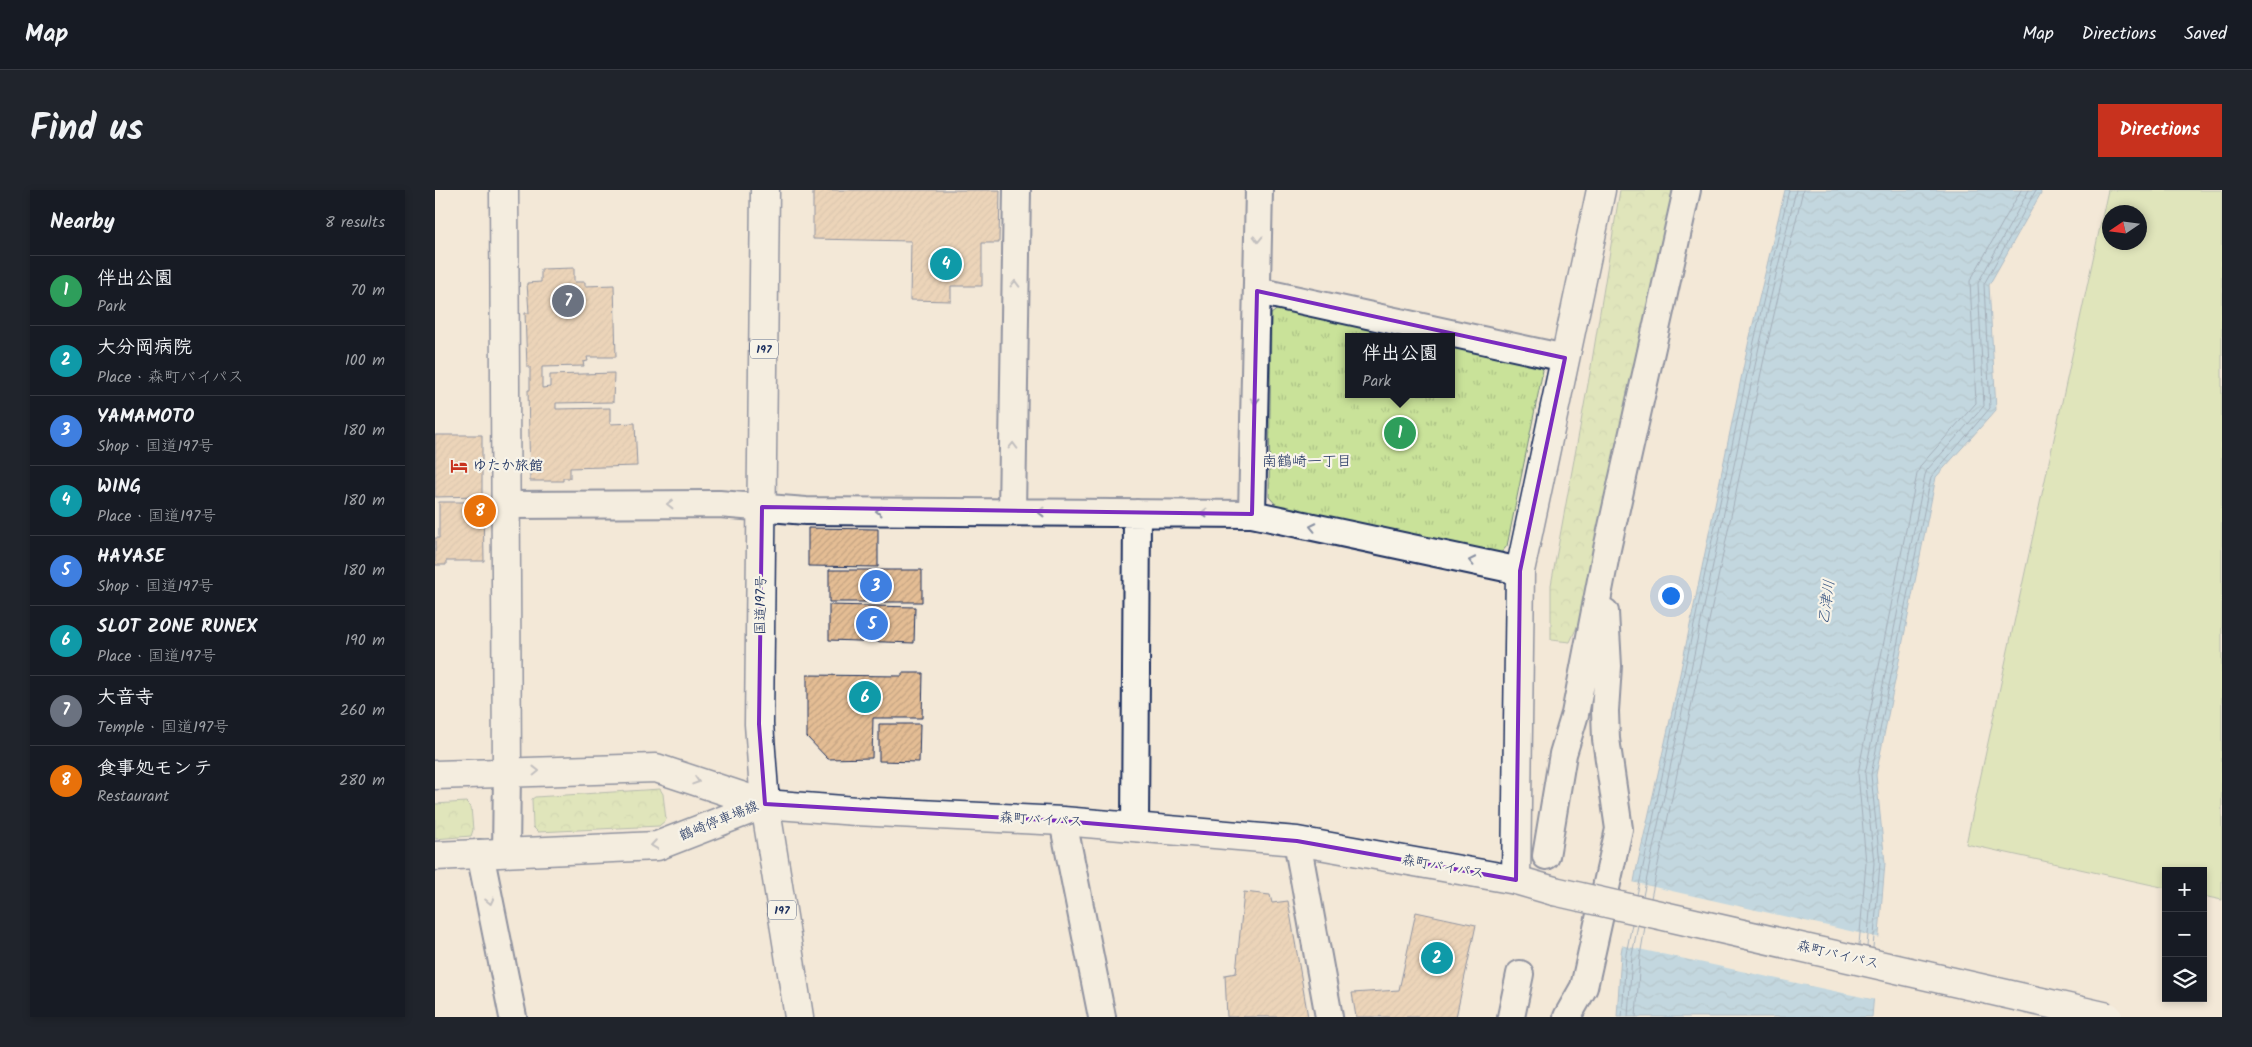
<!DOCTYPE html>
<html lang="en">
<head>
<meta charset="utf-8">
<style>
  body { margin:0; font-family:Kalam,"Klee One",sans-serif; background:#20242c; color:#f1f3f6 }
  .controls { position:absolute; right:15px; bottom:15px; display:grid; overflow:hidden; border-radius:0px; box-shadow:0 2px 8px #0003 }
  .controls button { width:45px; height:45px; display:grid; place-items:center; padding:0; border:0; border-bottom:1px solid #363941; background:#171b24; color:#f1f3f6; font:25px sans-serif }
  .compass { position:absolute; left:1667px; top:15px; width:45px; height:45px; border-radius:50%; background:#171b24; box-shadow:0 2px 8px #0003; rotate:257deg }
  .you { position:absolute; left:1235px; top:405px; width:18px; height:18px; margin:-12px; border:4px solid #fff; border-radius:50%; background:#1a73e8; box-shadow:0 0 0 8px #1a73e833 }
  .badge { display:grid; place-items:center; width:32px; height:32px; border-radius:50%; background:#c8321e; color:#fff; font-size:16px; font-weight:700 }
  .pin { position:absolute; translate:-50% -50%; border:2px solid #fff; box-shadow:0 1px 5px #0006 }
  .popup { position:absolute; left:910px; top:143px; width:110px; height:65px; box-sizing:border-box; display:grid; place-content:center; border-radius:0px; background:#171b24; filter:drop-shadow(0 1px 4px #0005); font-size:16px; white-space:nowrap; color:#9ea1a6 }
  .popup b { font-size:19px; color:#f1f3f6 }
  .popup::after { content:''; position:absolute; left:50%; top:100%; margin-left:-10px; border:10px solid transparent; border-top-color:#171b24 }
  .list { margin:0; padding:0; list-style:none }
  h2 { display:flex; justify-content:space-between; align-items:center; height:65px; margin:0; padding:0 20px; font-size:21px }
  h2 small { font-size:16px; font-weight:400; color:#9ea1a6 }
  .list li { display:grid; grid-template-columns:32px 1fr auto; gap:15px; align-items:center; box-sizing:border-box; height:70px; padding:0 20px; border-top:1px solid #363941 }
  .list b { display:block; font-size:19px; white-space:nowrap }
  .list p { margin:0; font-size:16px; white-space:nowrap; color:#9ea1a6 }
  .list em { font-size:16px; font-style:normal; color:#9ea1a6 }
  .icon { flex:none; width:28px; height:28px; fill:none; stroke:currentColor; stroke-width:2; stroke-linecap:round; stroke-linejoin:round }
  .map { position:relative; flex:none; width:1787px; height:827px; overflow:hidden; border-radius:0px }
  header { display:flex; align-items:center; gap:30px; box-sizing:border-box; height:70px; padding:0 25px; background:#171b24; border-bottom:1px solid #363941 }
  header strong { font-size:24px }
  nav { display:flex; gap:28px; margin-inline-start:auto; font-size:18px }
  .intro { display:flex; align-items:center; justify-content:space-between; box-sizing:border-box; height:120px; padding:0 30px }
  h1 { margin:0; font-size:35px }
  .button { padding:12px 22px; border-radius:0px; background:#c8321e; color:#fff; font-size:18px; font-weight:700 }
  main { display:flex; gap:30px; padding:0 30px }
  aside { flex:1; background:#171b24; border-radius:0px; box-shadow:0 2px 8px #0003 }
  .map>svg:first-child { display:block }
  .grass { fill:#c9e299; stroke:#72887c; fill-rule:evenodd }
  .forest { fill:url(#forest-crowns); stroke:#72887c }
  .park { fill:url(#park-tufts); stroke:#72887c }
  .water { fill:url(#water-waves); stroke:#5e88b1 }
  .pier { fill:#f3e8d7 }
  .lines { fill:none; stroke-linecap:round; stroke-linejoin:round }
  .shore { stroke:#476b96; stroke-width:1 }
  .building { fill:url(#building-hatch); stroke:#1b2f5e }
  .minor-casing { stroke:#1b2f5e; stroke-width:30 }
  .tertiary-casing { stroke:#1b2f5e; stroke-width:31 }
  .secondary-casing { stroke:#1b2f5e; stroke-width:31 }
  .trunk-casing { stroke:#1b2f5e; stroke-width:31 }
  .minor { stroke:#f7f3e8; stroke-width:26 }
  .tertiary { stroke:#f7f3e8; stroke-width:28 }
  .secondary { stroke:#f7f3e8; stroke-width:28 }
  .trunk { stroke:#f7f3e8; stroke-width:28 }
  .secondary-bridge-casing { stroke:#1b2f5e; stroke-width:31; stroke-linecap:butt }
  .secondary-bridge { stroke:#f7f3e8; stroke-width:28 }
  .oneway { stroke:#8991a3 }
  .marked { fill:none; stroke:#7b2cbf; stroke-width:4; stroke-linejoin:round }
  .labels { text-anchor:middle; dominant-baseline:central; stroke-width:4.5; stroke-linejoin:round; paint-order:stroke }
  .shield { fill:#f7f3e8; stroke:#5d6a87; stroke-width:1 }
  .shield-label { font-size:12px; font-weight:bold; fill:#1b2f5e }
  .poi-label { font-size:14px; font-weight:bold; fill:#1b2f5e; stroke:#f7f3e8; text-anchor:start }
  .street-label { font-size:14px; fill:#1b2f5e; stroke:#f7f3e8 }
  .neighbourhood-label { font-size:15px; fill:#1b2f5e; stroke:#f7f3e8 }
  .water-label { font-size:15px; font-style:italic; fill:#375481; stroke:#f7f3e8 }
</style>
</head>
<body>
<header>
<strong>Map</strong>
<nav><a>Map</a><a>Directions</a><a>Saved</a></nav>
</header>
<div class="intro"><h1>Find us</h1><a class="button">Directions</a></div>
<main>
<aside>
<h2>Nearby<small>8 results</small></h2>
<ul class="list">
<li><span class="badge" style="background:#2e9e5b">1</span><div><b>伴出公園</b><p>Park</p></div><em>70 m</em></li>
<li><span class="badge" style="background:#0f9aa8">2</span><div><b>大分岡病院</b><p>Place · 森町バイパス</p></div><em>100 m</em></li>
<li><span class="badge" style="background:#3f7fe0">3</span><div><b>YAMAMOTO</b><p>Shop · 国道197号</p></div><em>180 m</em></li>
<li><span class="badge" style="background:#0f9aa8">4</span><div><b>WING</b><p>Place · 国道197号</p></div><em>180 m</em></li>
<li><span class="badge" style="background:#3f7fe0">5</span><div><b>HAYASE</b><p>Shop · 国道197号</p></div><em>180 m</em></li>
<li><span class="badge" style="background:#0f9aa8">6</span><div><b>SLOT ZONE RUNEX</b><p>Place · 国道197号</p></div><em>190 m</em></li>
<li><span class="badge" style="background:#6b7280">7</span><div><b>大音寺</b><p>Temple · 国道197号</p></div><em>260 m</em></li>
<li><span class="badge" style="background:#e8710a">8</span><div><b>食事処モンテ</b><p>Restaurant</p></div><em>280 m</em></li>
</ul>
</aside>
<div class="map">
<svg width="1787" height="827" viewBox="0 0 1787 827">
  <defs>
    <pattern id="forest-crowns" width="20" height="18" patternUnits="userSpaceOnUse" patternTransform="scale(1.25)"><rect width="20" height="18" fill="#c9e299"/><path d="M2 6a3 3 0 1 1 6 0M12 15a3 3 0 1 1 6 0" fill="none" stroke="#acc286"/></pattern>
    <pattern id="park-tufts" width="24" height="20" patternUnits="userSpaceOnUse" patternTransform="scale(1.25)"><rect width="24" height="20" fill="#c9e299"/><path d="M3 7l-1-3M5 7V3M7 7l1-3M15 17l-1-3M17 17v-4M19 17l1-3" fill="none" stroke="#acc286"/></pattern>
    <pattern id="water-waves" width="16" height="10" patternUnits="userSpaceOnUse" patternTransform="scale(1.25)"><rect width="16" height="10" fill="#8ac4e9"/><path d="M0 5q4-4 8 0t8 0" fill="none" stroke="#70a0c0"/></pattern>
    <pattern id="building-hatch" width="6" height="6" patternUnits="userSpaceOnUse" patternTransform="scale(1.25)"><rect width="6" height="6" fill="#e4bd94"/><path d="M-1 1l2-2M0 6l6-6M5 7l2-2" fill="none" stroke="#c3a382"/></pattern>
  </defs>
  <rect width="100%" height="100%" fill="#f3e8d7"/>
  <filter id="ink" filterUnits="userSpaceOnUse"><feTurbulence type="fractalNoise" baseFrequency=".02" numOctaves="2"/><feDisplacementMap in="SourceGraphic" scale="10" xChannelSelector="R" yChannelSelector="G"/><feConvolveMatrix kernelMatrix="1 2 1 2 8 2 1 2 1" color-interpolation-filters="sRGB"/></filter>
  <g filter="url(#ink)">
    <!-- grass -->
    <path class="grass" d="M 1673,0 L 1787,0 L 1787,710 L 1768,706 L 1768,681 L 1731,681 L 1731,698 L 1531,654 ZM 1674,22 L 1704,22 L 1704,52 L 1674,52 Z"/>
    <!-- forest -->
    <path class="forest" d="M 1185,0 L 1244,0 L 1152,415 L 1135,452 L 1116,450 L 1116,395 L 1155,183 Z
      M 225,599 L 228,604 L 231,630 L 224,636 L 103,642 L 98,637 L 97,609 L 100,607 Z
      M 31,612 L 36,617 L 38,640 L 36,646 L 0,649 L 0,614 Z"/>
    <!-- park -->
    <path class="park" d="M 848,115 L 992,147 L 914,147 L 914,204 L 1016,204 L 1016,152 L 1101,171 L 1108,180 L 1072,356 L 1064,365 L 844,318 L 834,307 L 836,124 Z"/>
    <!-- water -->
    <path class="water" d="M 1350,0 L 1605,0 L 1606,3 L 1554,95 L 1561,220 L 1501,287 L 1441,585 L 1450,673 L 1437,827 L 1182,827 L 1186,763 L 1201,681 L 1240,508 L 1313,155 Z"/>
    <!-- pier -->
    <path class="pier" d="M 1197,692 L 1446,748 L 1441,810 L 1185,755 Z"/>
    <g class="lines">
      <!-- shore -->
      <path class="shore" d="M 1202,705 L 1318,156 L 1354,0
        M 1208,706 L 1324,157 L 1361,0
        M 1216,708 L 1331,159 L 1368,0
        M 1424,755 L 1431,673 L 1423,583 L 1482,284 L 1486,275 L 1541,213 L 1535,91 L 1586,0
        M 1432,757 L 1439,673 L 1430,584 L 1490,285 L 1492,280 L 1549,216 L 1543,93 L 1594,0
        M 1438,758 L 1445,673 L 1436,585 L 1496,287 L 1555,218 L 1549,94 L 1601,0
        M 1187,827 L 1191,764 L 1197,734
        M 1193,827 L 1197,765 L 1203,735
        M 1201,827 L 1205,766 L 1210,737"/>
    </g>
    <!-- building -->
    <path class="building" d="M 378,0 L 565,0 L 564,53 L 547,53 L 547,96 L 516,96 L 516,111 L 475,110 L 476,51 L 378,49 Z
      M 139,78 L 139,92 L 150,92 L 150,96 L 179,95 L 181,167 L 152,167 L 153,171 L 148,172 L 149,176 L 107,177 L 107,198 L 115,197 L 115,185 L 179,183 L 178,212 L 121,213 L 121,219 L 175,218 L 175,234 L 200,233 L 202,276 L 135,278 L 135,288 L 128,288 L 128,291 L 95,291 L 93,200 L 95,200 L 95,177 L 92,177 L 90,123 L 94,123 L 92,93 L 106,92 L 106,79 Z
      M 0,245 L 47,245 L 47,306 L 0,307 Z
      M 4,312 L 48,312 L 49,371 L 11,371 L 11,375 L 0,375 L 0,348 L 4,348 Z
      M 373,338 L 443,339 L 443,377 L 373,376 Z
      M 394,380 L 487,380 L 487,412 L 394,412 Z
      M 394,415 L 480,417 L 479,453 L 394,450 Z
      M 467,483 L 488,483 L 487,528 L 438,528 L 437,568 L 393,569 L 372,547 L 372,485 L 467,486 Z
      M 444,534 L 485,534 L 484,572 L 444,571 Z
      M 809,702 L 835,705 L 837,713 L 853,711 L 873,827 L 792,827 L 790,785 L 801,783 Z
      M 981,722 L 1041,735 L 1021,827 L 921,827 L 917,803 L 964,800 Z"/>
    <g class="lines">
      <!-- minor casing -->
      <g class="minor-casing">
        <path id="minor" d="M 822,101 L 1130,168
          M 70,315 L 284,314 L 371,321 L 817,324 L 1085,381
          M 577,322 L 582,0
          M 817,324 L 824,0
          M 628,631 L 667,827
          M 700,637 L 702,323
          M 862,651 L 894,827
          M 45,663 L 78,827
          M 71,663 L 72,582
          M 1111,666 L 1128,564 L 1140,524 L 1172,359 L 1252,0
          M 1076,827 L 1085,784
          M 1132,827 L 1149,797 L 1184,639 L 1171,549 L 1170,521 L 1173,476 L 1170,422"/>
      </g>
      <!-- tertiary casing -->
      <g class="tertiary-casing">
        <path id="tertiary" d="M 69,0 L 72,582
          M 1081,690 L 1085,381 L 1166,0"/>
      </g>
      <!-- secondary casing -->
      <g class="secondary-casing">
        <path id="secondary" d="M 0,585 L 221,578 L 330,614 L 421,621 L 628,631 L 862,651 L 1081,690 L 1119,701
          M 0,666 L 222,656 L 330,614"/>
      </g>
      <!-- trunk casing -->
      <g class="trunk-casing">
        <path id="trunk" d="M 330,0 L 324,534 L 330,614 L 364,827"/>
      </g>
      <!-- minor -->
      <use href="#minor" class="minor"/>
      <!-- tertiary -->
      <use href="#tertiary" class="tertiary"/>
      <!-- secondary -->
      <use href="#secondary" class="secondary"/>
      <!-- trunk -->
      <use href="#trunk" class="trunk"/>
      <!-- secondary-bridge casing -->
      <g class="secondary-bridge-casing">
        <path id="secondary-bridge" d="M 1119,701 L 1673,827"/>
      </g>
      <!-- secondary-bridge -->
      <use href="#secondary-bridge" class="secondary-bridge"/>
    </g>
    <!-- one-way arrows -->
    <defs><path id="oneway-chevron" d="M-2-3.5L2.5 0L-2 3.5" fill="none" stroke-width="1.6" stroke-linecap="round" stroke-linejoin="round" transform="scale(1.25)"/></defs>
    <g class="oneway">
      <use href="#oneway-chevron" transform="translate(823 49) rotate(91)"/>
      <use href="#oneway-chevron" transform="translate(580 94) rotate(-89)"/>
      <use href="#oneway-chevron" transform="translate(820 211) rotate(91)"/>
      <use href="#oneway-chevron" transform="translate(578 256) rotate(-89)"/>
      <use href="#oneway-chevron" transform="translate(235 314) rotate(180)"/>
      <use href="#oneway-chevron" transform="translate(444 321) rotate(-180)"/>
      <use href="#oneway-chevron" transform="translate(606 322) rotate(-180)"/>
      <use href="#oneway-chevron" transform="translate(769 323) rotate(-180)"/>
      <use href="#oneway-chevron" transform="translate(878 337) rotate(-168)"/>
      <use href="#oneway-chevron" transform="translate(1037 371) rotate(-168)"/>
      <use href="#oneway-chevron" transform="translate(101 581) rotate(-1)"/>
      <use href="#oneway-chevron" transform="translate(261 591) rotate(18)"/>
      <use href="#oneway-chevron" transform="translate(219 655) rotate(171)"/>
      <use href="#oneway-chevron" transform="translate(55 711) rotate(78)"/>
    </g>
  </g>
  <!-- marked area -->
  <path d="M0 0H1787V827H0ZM 822,101 L 1130,168 L 1085,381 L 1081,690 L 862,651 L 628,631 L 330,614 L 324,534 L 327,317 L 817,324 Z" fill="#f3e8d7" fill-opacity=".55" fill-rule="evenodd"/>
  <path class="marked" d="M 822,101 L 1130,168 L 1085,381 L 1081,690 L 862,651 L 628,631 L 330,614 L 324,534 L 327,317 L 817,324 Z"/>
  <!-- icons -->
  <defs>
    <g id="hotel-bare" transform="scale(1.35)"><path d="M-6-4.5h1.5V1H6V5H4.5V3h-9V5H-6ZM-4 0a1.8 1.8 0 1 1 3.6 0ZM.5 0V-2.5h3Q6-2.5 6 0Z" fill="#c8321e" stroke="#f7f3e8" stroke-width="2.5" paint-order="stroke"/></g>
  </defs>
  <g fill-rule="evenodd">
    <use href="#hotel-bare" x="24" y="276"/>
  </g>
  <g class="labels">
    <!-- shield labels -->
    <g class="shield">
      <rect x="315" y="149.5" width="28" height="19" rx="4"/>
      <rect x="333" y="710.5" width="28" height="19" rx="4"/>
    </g>
    <g class="shield-label">
      <text x="329" y="159">197</text>
      <text x="347" y="720">197</text>
    </g>
    <!-- poi labels -->
    <g class="poi-label">
      <text x="38" y="276">ゆたか旅館</text>
    </g>
    <!-- street labels -->
    <g class="street-label">
      <text transform="translate(326 415) rotate(-89)">国道197号</text>
      <text transform="translate(606 630) rotate(3)">森町バイパス</text>
      <text transform="translate(284 631) rotate(-22)">鶴崎停車場線</text>
      <text transform="translate(1008 677) rotate(10)">森町バイパス</text>
      <text transform="translate(1403 765) rotate(13)">森町バイパス</text>
    </g>
    <!-- neighbourhood labels -->
    <g class="neighbourhood-label">
      <text x="872" y="272">南鶴崎一丁目</text>
    </g>
    <!-- water labels -->
    <g class="water-label">
      <text transform="translate(1392 412) rotate(-82)">乙津川</text>
    </g>
  </g>
</svg>
<div class="controls">
<button>+</button>
<button>−</button>
<button><svg class="icon" aria-label="layers" viewBox="0 0 24 24"><path d="M12 4l9 5-9 5-9-5zM3 14l9 5 9-5"/></svg></button>
</div>
<svg class="compass" viewBox="-18 -18 36 36"><path d="M0-13l5 13h-10z" fill="#e53935"/><path d="M0 13l5-13h-10z" fill="#9ea1a6"/></svg>
<div class="you"></div>
<div class="pin badge" style="left:965px;top:243px;background:#2e9e5b">1</div>
<div class="popup"><b>伴出公園</b>Park</div>
<div class="pin badge" style="left:1002px;top:768px;background:#0f9aa8">2</div>
<div class="pin badge" style="left:441px;top:396px;background:#3f7fe0">3</div>
<div class="pin badge" style="left:511px;top:74px;background:#0f9aa8">4</div>
<div class="pin badge" style="left:437px;top:434px;background:#3f7fe0">5</div>
<div class="pin badge" style="left:430px;top:507px;background:#0f9aa8">6</div>
<div class="pin badge" style="left:133px;top:111px;background:#6b7280">7</div>
<div class="pin badge" style="left:45px;top:321px;background:#e8710a">8</div>
</div>
</main>
</body>
</html>
